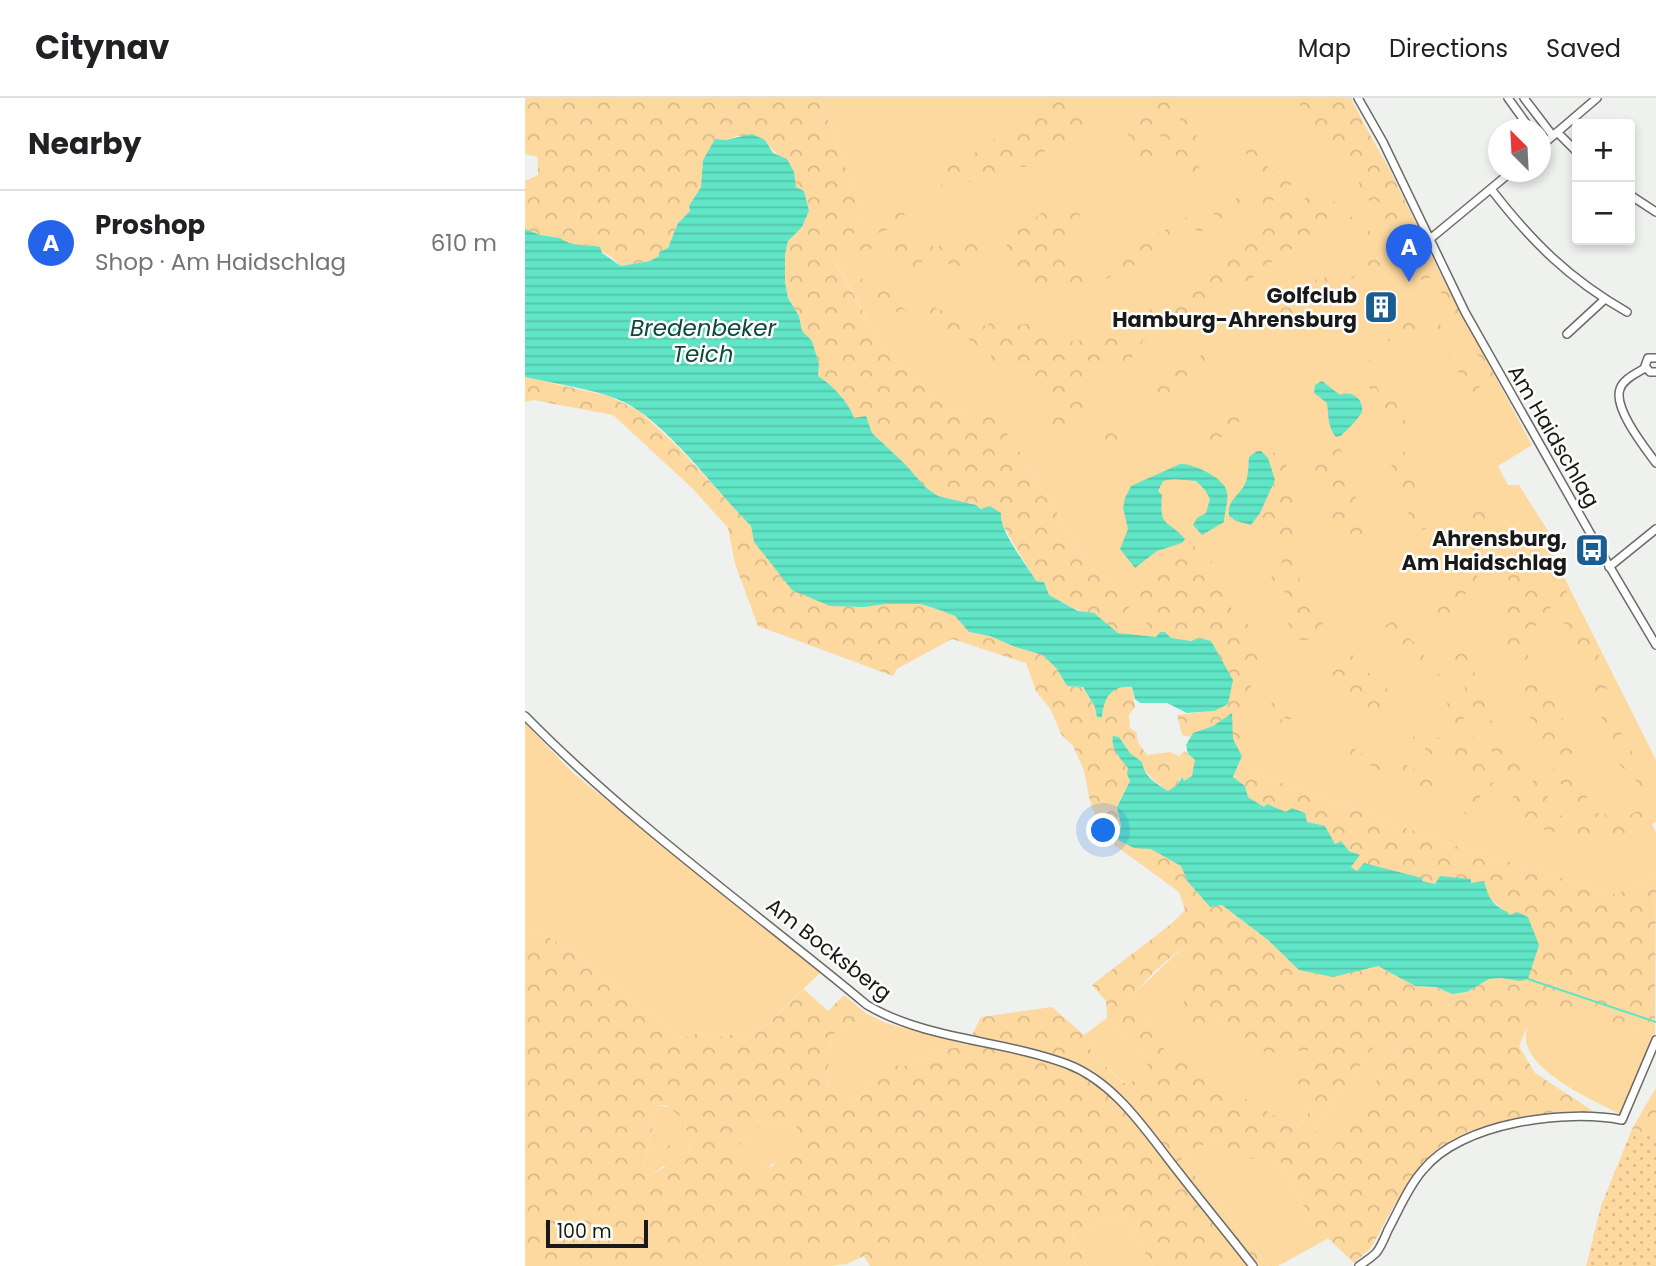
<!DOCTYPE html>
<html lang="en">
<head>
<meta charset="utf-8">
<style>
  body { margin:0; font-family:Poppins,sans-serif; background:#f2f2f2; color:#202124 }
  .controls { position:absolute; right:21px; top:21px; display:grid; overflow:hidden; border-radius:7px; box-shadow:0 4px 10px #0003 }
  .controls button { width:63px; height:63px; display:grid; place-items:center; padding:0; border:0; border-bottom:2px solid #e0e0e0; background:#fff; color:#202124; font:35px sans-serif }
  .compass { position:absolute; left:963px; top:21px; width:63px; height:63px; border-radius:50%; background:#fff; box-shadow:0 4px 10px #0003; rotate:336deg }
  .scale { position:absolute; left:21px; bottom:18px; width:102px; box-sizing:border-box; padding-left:7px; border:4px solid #181918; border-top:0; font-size:19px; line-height:24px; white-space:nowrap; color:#181918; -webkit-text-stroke:5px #fdfefb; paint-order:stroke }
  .you { position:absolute; left:579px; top:733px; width:24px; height:24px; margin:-18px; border:5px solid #fff; border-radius:50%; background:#1a73e8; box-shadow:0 0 0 10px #1a73e833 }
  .badge { display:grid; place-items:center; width:46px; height:46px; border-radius:50%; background:#2563eb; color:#fff; font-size:23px; font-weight:700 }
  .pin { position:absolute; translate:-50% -58px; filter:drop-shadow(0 2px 4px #0008) }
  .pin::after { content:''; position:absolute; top:37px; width:24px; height:21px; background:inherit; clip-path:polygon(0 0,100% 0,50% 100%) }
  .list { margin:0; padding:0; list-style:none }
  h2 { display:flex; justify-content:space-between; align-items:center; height:91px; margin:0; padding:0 28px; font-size:30px }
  h2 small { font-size:23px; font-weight:400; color:#757577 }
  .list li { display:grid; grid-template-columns:46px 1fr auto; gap:21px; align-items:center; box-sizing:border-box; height:105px; padding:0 28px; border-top:2px solid #e0e0e0 }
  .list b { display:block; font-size:26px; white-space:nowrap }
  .list p { margin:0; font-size:23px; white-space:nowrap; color:#757577 }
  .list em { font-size:23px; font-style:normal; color:#757577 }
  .map { position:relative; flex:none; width:1131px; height:1168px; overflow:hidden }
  header { display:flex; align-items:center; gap:42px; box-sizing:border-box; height:98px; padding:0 35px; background:#fff; border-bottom:2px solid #e0e0e0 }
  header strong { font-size:33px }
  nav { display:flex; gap:38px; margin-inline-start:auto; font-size:24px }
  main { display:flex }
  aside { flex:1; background:#fff }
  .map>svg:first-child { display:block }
  .green { fill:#fdd9a0 }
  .forest { fill:url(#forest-crowns); fill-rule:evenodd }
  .garden { fill:url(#garden-dots) }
  .water { fill:url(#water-rules) }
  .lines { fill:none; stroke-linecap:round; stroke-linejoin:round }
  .stream { stroke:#60e5c6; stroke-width:2 }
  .minor-casing { stroke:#6a6b68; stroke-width:10 }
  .minor { stroke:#fff; stroke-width:7 }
  .labels { text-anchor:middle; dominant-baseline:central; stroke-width:5; stroke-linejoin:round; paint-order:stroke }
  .poi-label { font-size:21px; font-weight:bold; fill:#181918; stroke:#fdfefb; text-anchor:end }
  .street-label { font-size:21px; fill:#181918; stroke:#fdfefb }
  .water-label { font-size:23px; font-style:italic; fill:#0d483c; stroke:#fdfefb }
</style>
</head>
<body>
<header>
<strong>Citynav</strong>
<nav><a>Map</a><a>Directions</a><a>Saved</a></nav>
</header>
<main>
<aside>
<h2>Nearby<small></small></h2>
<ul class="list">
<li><span class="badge">A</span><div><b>Proshop</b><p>Shop · Am Haidschlag</p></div><em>610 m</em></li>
</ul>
</aside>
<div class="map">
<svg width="1131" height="1168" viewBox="0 0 1131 1168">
  <defs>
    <pattern id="forest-crowns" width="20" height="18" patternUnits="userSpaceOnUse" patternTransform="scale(1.75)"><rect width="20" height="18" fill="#fdd9a0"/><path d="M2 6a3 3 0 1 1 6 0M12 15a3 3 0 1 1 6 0" fill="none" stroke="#d8ba89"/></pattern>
    <pattern id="garden-dots" width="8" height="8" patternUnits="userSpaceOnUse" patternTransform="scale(1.75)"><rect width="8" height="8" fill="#fdd9a0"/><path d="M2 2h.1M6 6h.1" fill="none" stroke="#d8ba89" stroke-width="1.8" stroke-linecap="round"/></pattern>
    <pattern id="water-rules" width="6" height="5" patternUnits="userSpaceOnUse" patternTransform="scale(1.75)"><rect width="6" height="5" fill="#60e5c6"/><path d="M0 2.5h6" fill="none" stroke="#53c4a9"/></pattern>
  </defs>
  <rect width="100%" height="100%" fill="#eff1ee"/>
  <!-- green -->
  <path class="green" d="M 295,0 L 826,0 L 913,172 L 1007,347 L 973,368 L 983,387 L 994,387 L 1023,433 L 1030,461 L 1131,662 L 1131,724 L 1127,726 L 1131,734 L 1131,779 L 1090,796 L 919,744 L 732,676 L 708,679 L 717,658 L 708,641 L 631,539 L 593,535 L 590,489 L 563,467 L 504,368 L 449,320 L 423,311 L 354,242 L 310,163 L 330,133 L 335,109 Z
    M 0,625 L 48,675 L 296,874 L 236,932 L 193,939 L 175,935 L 156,940 L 47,853 L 13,833 L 0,836 Z
    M 665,852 L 687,919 L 741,954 L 788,951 L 788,1008 L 772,1032 L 640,955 L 625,922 L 600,904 L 654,853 Z
    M 1013,903 L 1130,937 L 1097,1017 C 1071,1004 995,971 1001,935 C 1003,924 1009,913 1013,903 Z
    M 342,916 L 361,925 L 443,947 L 404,955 L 384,968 L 350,968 L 338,997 L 328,1005 L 302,988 L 306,938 Z
    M 582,920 L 589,932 L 624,961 L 619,981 L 600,985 L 568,957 L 559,937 Z
    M 864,937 L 872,951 L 802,1060 L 790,1031 L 845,953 Z
    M 133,1007 L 165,1013 L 167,1021 L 160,1026 L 165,1053 C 151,1056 137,1071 123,1078 L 119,1067 Z
    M 270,1023 L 276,1043 C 246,1056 252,1085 211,1061 L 212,1049 L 236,1027 Z
    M 694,1038 L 711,1058 L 758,1065 L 786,1124 L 804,1140 L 753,1168 L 743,1168 L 656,1060 Z
    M 596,1116 L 628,1168 L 562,1168 L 547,1136 Z"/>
  <!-- forest -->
  <path class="forest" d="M 0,0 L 295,0 L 335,109 L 330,133 L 310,164 L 354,242 L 423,311 L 449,320 L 470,318 L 504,368 L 563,467 L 590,489 L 608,488 L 609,499 L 603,511 L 603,536 L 593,535 L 581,526 L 523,497 L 519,484 L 511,483 L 475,423 L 451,407 L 413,398 L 400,389 L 381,367 L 347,335 L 341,319 L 329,320 C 324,304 307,287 293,278 L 294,266 L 287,243 L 277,233 L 274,218 L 263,200 L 260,184 L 260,157 L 263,143 L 277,129 L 284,113 L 279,93 L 271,89 C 268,57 254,65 240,42 L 213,38 L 201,42 L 190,41 L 178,62 L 176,89 L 164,108 L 165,113 L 153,125 L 143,150 L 134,154 L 135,158 L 125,163 L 96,168 L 85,158 L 64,147 C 56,149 40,146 35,140 L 15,137 L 0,131 L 0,83 L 13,77 L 13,59 L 0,56 Z
    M 514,0 L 558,0 L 559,9 L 555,17 L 558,25 L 556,42 L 537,50 L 535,53 L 520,53 C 511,62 508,72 492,68 L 490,72 L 482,75 L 477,71 L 462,84 C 449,80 433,86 422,94 L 418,93 L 415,84 L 423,65 L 433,63 L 460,50 L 476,34 L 502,18 L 505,9 Z
    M 628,0 L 652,1 L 652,9 L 643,14 L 639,21 L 641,28 L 650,29 L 659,15 L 663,16 C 668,25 669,34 674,43 L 669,48 L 670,62 L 684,85 L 684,90 L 681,93 L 676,84 L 670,82 L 664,73 C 651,66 650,51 642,39 L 636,39 L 632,32 L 630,39 L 637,54 L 635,59 L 628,60 L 624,58 L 619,61 L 620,73 L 617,76 C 609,69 604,61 601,51 L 605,47 L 601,27 L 617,16 L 618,6 Z
    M 774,0 L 824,0 L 864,70 L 917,179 L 972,282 L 968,283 L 907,179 L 897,182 L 891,176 L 890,165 L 876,154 L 858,124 L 849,118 L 855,108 L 854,104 C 834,105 834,87 832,72 C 819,62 811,53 799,42 L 801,36 L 799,31 C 785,27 774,14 774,0 Z
    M 719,43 L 728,43 C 735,53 736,65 747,72 C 754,77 758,75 767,81 L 767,86 L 758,91 L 759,96 L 755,100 L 721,112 L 709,122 L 699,122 L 689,116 L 688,111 L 693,104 L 698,103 L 700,107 L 707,106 L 713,97 C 728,96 727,97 738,84 L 735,69 L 724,60 L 716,47 Z
    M 791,93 C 795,98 806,102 813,106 L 816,105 L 822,116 L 840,127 L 850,140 L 857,156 L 869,165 L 868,170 L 854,170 L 841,167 L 837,161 L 839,152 L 834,141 L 816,127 L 810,130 L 803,126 C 789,129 788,137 781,148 L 762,152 L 744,166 L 733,169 C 729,186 718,181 710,187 C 707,190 705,194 702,196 C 686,199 669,200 665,218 L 656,220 L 649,227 L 638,230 L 636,235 L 618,242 L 616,247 L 612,247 C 609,254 607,263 601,267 L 593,263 C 588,268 583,267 577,270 C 567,276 556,293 556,304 L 563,305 L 565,309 C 560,320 543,326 532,330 L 523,323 L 519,317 L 524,307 C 512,299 510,303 506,287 L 492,279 L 492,273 L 484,273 L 479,265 L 469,265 L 465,256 L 454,253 C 448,243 438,238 431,230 L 420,233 L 408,221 L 400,220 L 399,212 L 402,207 L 408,205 L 413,213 L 429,208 L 434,215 L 440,215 L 443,221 L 448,220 L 451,225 L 457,224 L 461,229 L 464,225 L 472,222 L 480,229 C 489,227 496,227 504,225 L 519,237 L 532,233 L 543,244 L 557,242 L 569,244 L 581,239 L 585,228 L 603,215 L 617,215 L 646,201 L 650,195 L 656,194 L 661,188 L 669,186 L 678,170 L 691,168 L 691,156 L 700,153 L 703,147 L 708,145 L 712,149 L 717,149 L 718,140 L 725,127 L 746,122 L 757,112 L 767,109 Z
    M 678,106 L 683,132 L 673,133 L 667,129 L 660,137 L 636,145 L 627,159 L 611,165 L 603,172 L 592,172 L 584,180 L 574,183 L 571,190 L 560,188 L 555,193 L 546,195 L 542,191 L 535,193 L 532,192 L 529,185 L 523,189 L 518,185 L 497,185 L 501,174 L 496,170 L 488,169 L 491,162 L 489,158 L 480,152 L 484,141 L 489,138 L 492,127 L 505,124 L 520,112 L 534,107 L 553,111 L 556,122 L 552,129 L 541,133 L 539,146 L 535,152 C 540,166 551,178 568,173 C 574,171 577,165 582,163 C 593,161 600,157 611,150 L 612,147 L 626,141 L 648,127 L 657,129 L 660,127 L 660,120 L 664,119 L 664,110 Z
    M 373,112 L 378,112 L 381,122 L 370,130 L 354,134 L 347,150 L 342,154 L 335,153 L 327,145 C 333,126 340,132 354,126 C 361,123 366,115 373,112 Z
    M 467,137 L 472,137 L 472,142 L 465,147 L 459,158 L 453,159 L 447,165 L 430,169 L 422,165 L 418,156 L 411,161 L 405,158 L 388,171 L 378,164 L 369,164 L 367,155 L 362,154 L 361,152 L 365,147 L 375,147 L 378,142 L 382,142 L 387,148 L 403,145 L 411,150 L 421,144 L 428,149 L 456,143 Z
    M 817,170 L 824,174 L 834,171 L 835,174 L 827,181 L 819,178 C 807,190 791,197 777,206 L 776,211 L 767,215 L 751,232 L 727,239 L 726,236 L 738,229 L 736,220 L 748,215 L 756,199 L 771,199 L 781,186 L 788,186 L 792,181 L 799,180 L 802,175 L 814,174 Z
    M 327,177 L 339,182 L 345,191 L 352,189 L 356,192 L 363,186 L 369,194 L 374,193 L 379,187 L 380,193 L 372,203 L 381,214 L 380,217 L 350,207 L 340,195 L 331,197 L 321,181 Z
    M 900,216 L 911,220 L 956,291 L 953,294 L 949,295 L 944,289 L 904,231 L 868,237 L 864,243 L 858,241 L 858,230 L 866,222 L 880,222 Z
    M 678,255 L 684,267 L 675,275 L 669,277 L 668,287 L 661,287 L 644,305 L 643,311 L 628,308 L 624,294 L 640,283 L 643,277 L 667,266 Z
    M 841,261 L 850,263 L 851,285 L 855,297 L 866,299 L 879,317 L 881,331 L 878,335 L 868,335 L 867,327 L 853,320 L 842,281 L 836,275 L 838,263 Z
    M 0,279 L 83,298 L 113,312 L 153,349 L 226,428 L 229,444 L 339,509 L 361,506 L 396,506 L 430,518 L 444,534 L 465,538 L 490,549 L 518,557 L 532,571 L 542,588 L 557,589 L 577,619 L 578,606 L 588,591 L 597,588 L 607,589 L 610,609 L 604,617 L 605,630 L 612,635 C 611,646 617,649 622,657 L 645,654 L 654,658 L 659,653 L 670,662 L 667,679 L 658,684 L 657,680 L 654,681 L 652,687 L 643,693 C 622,679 609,660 594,639 L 593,657 L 604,670 L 602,676 L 605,683 L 592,708 L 596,728 L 609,750 L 626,750 L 656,768 L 663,784 L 685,809 L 697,807 L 743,842 L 774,872 L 785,873 L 853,868 L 890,888 L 911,889 L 927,896 L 942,894 L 964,881 L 975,880 L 987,882 L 1008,833 L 1003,819 L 985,817 L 945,785 L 910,786 L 833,773 L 826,769 L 834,757 L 810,746 L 782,724 L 742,706 L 740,710 L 723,699 L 708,679 L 732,676 L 919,744 L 1090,796 L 1131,779 L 1130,937 L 1013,904 L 994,948 L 1010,975 L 1068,1013 L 959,1028 L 912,1051 L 870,1106 L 846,1150 L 829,1165 L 786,1124 L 758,1065 L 710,1058 L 694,1038 L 656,1060 L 743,1168 L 628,1168 L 596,1116 L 547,1136 L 562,1168 L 345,1168 L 339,1158 L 322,1166 L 306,1168 L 0,1168 L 0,836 L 13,833 L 47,853 L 156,940 L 175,935 L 193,939 L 236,932 L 279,891 L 303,913 L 319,897 L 342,916 L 306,938 L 302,988 L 328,1005 L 338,997 L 350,967 L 384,968 L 404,955 L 442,947 L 456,919 L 527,909 L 559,937 L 568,957 L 599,985 L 618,981 L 624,961 L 589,932 L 582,920 L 581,903 L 567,887 L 646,826 L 660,812 L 654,794 L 591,748 L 571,721 L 564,699 L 559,672 L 548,648 L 536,636 L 526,612 L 511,593 L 501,565 L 427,541 L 372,571 L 368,578 L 233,528 L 210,466 L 203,430 L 168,391 L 88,317 L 8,302 L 0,304 ZM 665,852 L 656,929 L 671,935 L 687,919 L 741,955 L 787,952 L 771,975 L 776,997 L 788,1008 L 773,1031 L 641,955 L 625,922 L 601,904 L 629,874 L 653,853 ZM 864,938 L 872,951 L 802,1059 L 790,1031 L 845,953 ZM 133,1007 L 141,1007 L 156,1019 L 165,1014 L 167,1021 L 160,1025 L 165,1053 L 156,1055 L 140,1044 L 132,1052 L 140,1069 L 123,1078 L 119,1066 ZM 270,1023 L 275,1043 L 252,1057 L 248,1068 C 234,1072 224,1068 212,1061 L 212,1049 L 236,1027 Z
    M 698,309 L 705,310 L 718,320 L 699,338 L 690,342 L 687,349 L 684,350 L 674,345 L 673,338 L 688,327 L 689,322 L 692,320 L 693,314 Z
    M 581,326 L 600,349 L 598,355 L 593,357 L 584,357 L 582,368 L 577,373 L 572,366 L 576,361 L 576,352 L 570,338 L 575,330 Z
    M 872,342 C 878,348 880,359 886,364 L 885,371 L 891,374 C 897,385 892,389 890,399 L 894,405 L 893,409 L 896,418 L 895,424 L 902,430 L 893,434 L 884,442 L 879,441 L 874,433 L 885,411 L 879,405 L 882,399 L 875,390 L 876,382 L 870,382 C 864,376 869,365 864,357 L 867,343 Z
    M 811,347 L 817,353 L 814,366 L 821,372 L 821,384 L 841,415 L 836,425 L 840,431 L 835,438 L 828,437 L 820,443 L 811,442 L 805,435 L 800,421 L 808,411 C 801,396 794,384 789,368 L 799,364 L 801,357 Z
    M 751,353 L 755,359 L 758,359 C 762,365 762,367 760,374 C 773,387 770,406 762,420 L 773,439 L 773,462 L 770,465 L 769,474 L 774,477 L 775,487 L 782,492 L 791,520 L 796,520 L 802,533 L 801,540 L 806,548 L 805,552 L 801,554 L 788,542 L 774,542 L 769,534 L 765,533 C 764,524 757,517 758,509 L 765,503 L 765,499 L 758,492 L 752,494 L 746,488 L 746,480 L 750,472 L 757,466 C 755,452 754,435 744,425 L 740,426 L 735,415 L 750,382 L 743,360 Z
    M 970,389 L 971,393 C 963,396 958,406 959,414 L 962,418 L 958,432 L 954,435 L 954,447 L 957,457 L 951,462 L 945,457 L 938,458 L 939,443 L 942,439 C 939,426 942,413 949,404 L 948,397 L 955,393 L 961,394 Z
    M 663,448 L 669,448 L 673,453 L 680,452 L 687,458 L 687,465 L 684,466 L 684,469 C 689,474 697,469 696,479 L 700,484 L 698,492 L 703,492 L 709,501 L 706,511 L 711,513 L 716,522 L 722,525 L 729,538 L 728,550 L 735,555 L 733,574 L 726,584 L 726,593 C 712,612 716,611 720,633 L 731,638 L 733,642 L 727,650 L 719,649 L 716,641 L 708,641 L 706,615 L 688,628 L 668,635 L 665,639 L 657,637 L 652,617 L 689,613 L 703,606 L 708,582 L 686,543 C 677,541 670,544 663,542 C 653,541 642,535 635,534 L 631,539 L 620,537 C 627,512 607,503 613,483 L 619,481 L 622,472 Z
    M 983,469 L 986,469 L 993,475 L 998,474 L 1010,486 L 1020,489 C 1026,501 1028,514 1021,526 L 1007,528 L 1005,533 L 1009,543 L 1003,558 C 1006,568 1014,575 1017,585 L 1022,587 L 1038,615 L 1038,621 L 1034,623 L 1032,627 L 1042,640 L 1042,645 L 1051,647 L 1053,651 L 1049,656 L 1022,657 L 1010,645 L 1008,627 L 1005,624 C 1007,610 995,583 993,566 L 983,557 L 979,543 L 988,529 L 979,524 C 979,517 979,497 977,490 L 984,483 L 981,474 Z
    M 945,470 L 948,474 L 954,473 L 949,488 L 944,490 L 937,501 L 939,506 L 932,517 L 927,519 L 918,516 L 912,525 L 907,521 L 914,511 L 910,507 L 910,501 L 914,498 L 920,499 L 926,495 L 926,488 L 932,484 L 934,474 Z
    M 1032,476 L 1052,513 L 1054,530 L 1060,534 L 1065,545 L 1068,546 L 1083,576 L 1081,581 L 1085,592 L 1078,590 L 1074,592 L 1074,596 L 1084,622 L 1091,622 L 1098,633 L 1095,639 C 1104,653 1119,660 1119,680 L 1124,681 L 1126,692 L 1120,699 L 1115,698 L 1112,692 L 1114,689 L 1108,676 L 1104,676 L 1093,665 L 1090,665 L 1084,656 L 1087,652 C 1086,630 1070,613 1065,591 C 1063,583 1070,578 1065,570 C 1062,566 1057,563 1055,558 C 1048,543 1053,537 1039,525 L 1040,518 C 1031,509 1030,504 1033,493 L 1028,478 Z
    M 871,520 L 875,525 L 875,534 C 884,539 887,543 894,548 L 906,572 L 914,576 C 918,582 920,587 923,593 L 919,600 L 904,587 L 899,587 C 897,579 893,570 884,568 L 880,557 L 877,556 L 875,551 L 876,546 L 867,544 L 863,531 L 860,528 Z
    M 936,554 L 946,557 L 953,567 L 948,571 L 952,582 L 950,588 L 959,599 L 962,610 L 965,611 L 965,620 L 971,629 L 969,636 L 978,645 L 981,645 L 987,662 L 996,661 L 1001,675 L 1005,676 L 999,689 C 991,689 977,679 973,672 L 975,664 C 962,651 964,640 957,624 C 952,611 942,606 940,589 C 928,582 931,572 928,561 Z
    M 824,556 L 827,556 L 831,565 L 835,565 L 840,575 L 844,575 L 851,583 L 858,583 L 860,590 C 868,591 877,602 878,609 L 874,615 L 854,623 L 847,620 L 837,602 C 828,598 809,578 801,571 L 801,568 L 810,561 L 822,564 Z
    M 754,598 L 757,601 L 759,608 L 773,611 L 774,618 L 763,622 L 757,618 L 757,629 L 749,634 L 741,624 L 743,615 L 739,610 L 748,604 L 749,600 Z
    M 924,600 L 931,603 C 939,621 948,641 960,660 L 958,669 L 965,675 L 964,683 L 976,689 L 988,690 L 987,694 L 983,696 L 968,692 L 966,689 L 958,688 C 953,677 939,677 934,665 L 936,662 L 933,658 L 919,662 L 905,656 L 895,646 L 890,647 L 887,640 L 898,632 L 917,641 L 924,642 L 929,637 L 927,621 L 922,606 Z
    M 824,645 L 834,656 L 838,655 L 843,658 L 845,663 L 852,660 L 854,664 L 861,662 L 866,666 L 878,663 L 885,671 L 895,671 C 898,678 906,680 913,679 L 924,689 L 927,689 L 932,696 L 938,699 L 948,695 L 955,696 L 955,703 L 947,709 L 946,716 L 942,717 L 939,715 L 938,705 C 932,700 911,689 904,689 C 900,688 896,689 892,688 L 890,684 L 877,679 L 869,679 L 861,672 L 854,672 L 845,667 L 837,670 L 831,666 L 829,659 L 826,657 L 814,661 L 814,653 Z
    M 1049,664 L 1056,677 L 1057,686 L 1061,688 L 1064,694 L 1060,704 L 1070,715 L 1080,716 L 1086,723 L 1097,722 L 1115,711 L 1120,712 L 1124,723 L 1113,732 L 1112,737 L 1098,743 L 1089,740 L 1073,742 L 1069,739 L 1062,741 L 993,726 L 993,720 L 984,711 L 988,698 L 996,698 L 1009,682 L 1014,682 C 1022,697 1027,710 1040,721 L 1047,720 L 1048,702 L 1043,698 L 1045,691 L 1029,682 L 1026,672 Z
    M 1131,990 L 1131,1040 L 1107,1031 Z"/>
  <!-- garden -->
  <path class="garden" d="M 1107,1031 L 1131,1040 L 1131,1168 L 1061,1168 L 1076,1108 Z"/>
  <!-- water -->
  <path class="water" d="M 227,36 L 240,42 L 248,55 L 262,61 L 269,74 L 271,89 L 279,93 L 284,113 L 277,129 L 263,143 L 260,157 L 260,184 L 263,200 L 274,218 L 277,233 L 287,243 L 294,266 L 293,278 C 307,287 324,304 329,320 L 341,318 L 347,335 L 381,367 L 400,389 L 413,398 L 451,407 L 456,411 L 465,408 L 476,415 C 474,434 501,465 511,483 L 519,484 L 524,497 L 553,513 L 569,515 L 593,535 L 631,539 L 635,534 L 640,534 L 646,540 L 666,543 L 675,540 L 686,543 L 708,582 L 703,606 L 689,613 L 662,615 L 642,605 L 615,605 L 610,601 L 607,589 C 586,587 579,600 577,619 L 572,619 L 570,609 L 558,589 L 542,588 L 532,571 L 518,557 L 490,549 L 465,538 L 444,534 L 430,518 L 414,512 L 396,506 L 361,506 L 339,509 L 305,508 L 267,492 L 229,444 L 226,428 C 190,392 143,326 99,304 C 71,291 30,286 0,279 L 0,131 L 15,137 L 35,140 C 46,149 61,146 75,149 L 77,155 L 96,168 L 125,163 L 134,158 L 134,154 L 143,150 L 153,125 L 165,113 L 164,108 L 176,89 L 178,62 L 190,41 L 201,42 Z
    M 797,283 L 815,297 C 825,292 839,300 837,313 C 837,317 819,336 815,338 L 811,339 C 802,328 804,318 802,305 L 789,295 L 790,287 Z
    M 732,353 L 736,353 L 743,360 L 750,382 L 735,415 L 726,427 L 711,423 L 704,418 C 702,403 712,399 719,388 C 724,379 723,369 724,359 Z
    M 655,366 C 667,365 697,379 701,391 C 705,401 699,414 699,424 L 677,437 L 668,427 L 672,420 L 681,415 L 685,401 L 680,392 L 671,383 C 660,382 649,380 638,383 L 633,393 L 637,397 C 634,431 642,420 660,441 L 657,445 L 632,453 L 610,470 L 595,451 L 603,431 L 598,410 L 600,400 L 606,388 Z
    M 707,615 L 708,641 L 717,658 L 708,679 L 720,688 L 723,699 L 739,709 L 742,706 L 761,714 L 767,710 L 780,715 L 782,724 L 800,728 L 810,746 L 816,743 L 824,753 L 835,757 L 826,769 L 832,773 L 839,765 L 897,780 L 897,783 L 910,786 L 915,778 L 946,781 L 946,785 L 959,783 C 962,794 965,804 975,810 C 978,812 982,813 985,817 L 992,814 L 1003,819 L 1014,847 L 1003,881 L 995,883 L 975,880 L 964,881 L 942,894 L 927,896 L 911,889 L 890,888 L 853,868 L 808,879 L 774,872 L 743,842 L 697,807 L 685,809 L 663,784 L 656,768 L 626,751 L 609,750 L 593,742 L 596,728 L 592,709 L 605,683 L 602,676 L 603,670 C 596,661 585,650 588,638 L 594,639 L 605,655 L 617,664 C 619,679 631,685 643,693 L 652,687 L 657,679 L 659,683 L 667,678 L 670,662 L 663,656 L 661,647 L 668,635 L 688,628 Z"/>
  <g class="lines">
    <!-- stream -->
    <path class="stream" d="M 1003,881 L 1131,924"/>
    <!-- minor casing -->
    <g class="minor-casing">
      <path id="minor" d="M 833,0 L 858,44 L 940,214 L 1073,449 L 1131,547
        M 983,0 L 1006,32
        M 999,0 L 1028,38
        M 1032,34 L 1052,54
        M 1016,48 L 1072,0
        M 966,91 C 1006,143 1044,181 1102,214
        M 1105,97 L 1131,114
        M 905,141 L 986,74
        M 1042,236 L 1080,201
        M 1131,260 L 1123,260 L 1120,268 L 1125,274 L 1131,274
        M 1120,270 C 1112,275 1098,281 1095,291 C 1088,310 1120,350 1131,365
        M 1084,469 L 1131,431
        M 0,618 C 105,725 228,812 342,907 C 401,942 478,942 542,966 C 592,985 622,1035 655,1076 C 679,1107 704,1137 728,1168
        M 834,1168 C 839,1164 846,1160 851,1155 C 856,1149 860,1139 863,1132 C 874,1112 883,1089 898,1072 C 936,1024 1042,1011 1097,1022 L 1131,942"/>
    </g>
    <!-- minor -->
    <use href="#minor" class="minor"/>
  </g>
  <!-- icons -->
  <defs>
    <g id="building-square" transform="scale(1.75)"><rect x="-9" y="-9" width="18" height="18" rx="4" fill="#1a5d92" stroke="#fdfefb"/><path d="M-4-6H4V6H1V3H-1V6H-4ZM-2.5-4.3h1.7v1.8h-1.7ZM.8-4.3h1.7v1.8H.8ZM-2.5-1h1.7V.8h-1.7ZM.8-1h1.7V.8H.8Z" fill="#fff"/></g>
    <g id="bus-square" transform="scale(1.75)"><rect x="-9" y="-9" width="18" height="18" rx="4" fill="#1a5d92" stroke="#fdfefb"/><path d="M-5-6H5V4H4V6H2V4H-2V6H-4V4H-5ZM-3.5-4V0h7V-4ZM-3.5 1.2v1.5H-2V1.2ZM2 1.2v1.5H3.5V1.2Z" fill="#fff"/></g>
  </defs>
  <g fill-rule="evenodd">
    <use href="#building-square" x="856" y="209"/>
    <use href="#bus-square" x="1067" y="452"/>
  </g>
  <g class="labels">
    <!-- poi labels -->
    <g class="poi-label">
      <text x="832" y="197">Golfclub<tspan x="832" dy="24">Hamburg-Ahrensburg</tspan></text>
      <text x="1042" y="440">Ahrensburg,<tspan x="1042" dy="24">Am Haidschlag</tspan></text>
    </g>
    <!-- street labels -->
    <g class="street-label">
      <text transform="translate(1029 338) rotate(60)">Am Haidschlag</text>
      <text transform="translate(304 851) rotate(38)">Am Bocksberg</text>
    </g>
    <!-- water labels -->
    <g class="water-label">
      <text x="178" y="230">Bredenbeker<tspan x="178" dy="26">Teich</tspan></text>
    </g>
  </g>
</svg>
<div class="controls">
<button>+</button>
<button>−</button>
</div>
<svg class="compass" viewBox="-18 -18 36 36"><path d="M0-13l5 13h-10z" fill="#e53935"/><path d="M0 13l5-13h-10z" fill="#757577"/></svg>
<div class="scale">100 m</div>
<div class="you"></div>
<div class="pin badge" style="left:884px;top:184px">A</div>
</div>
</main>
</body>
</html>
